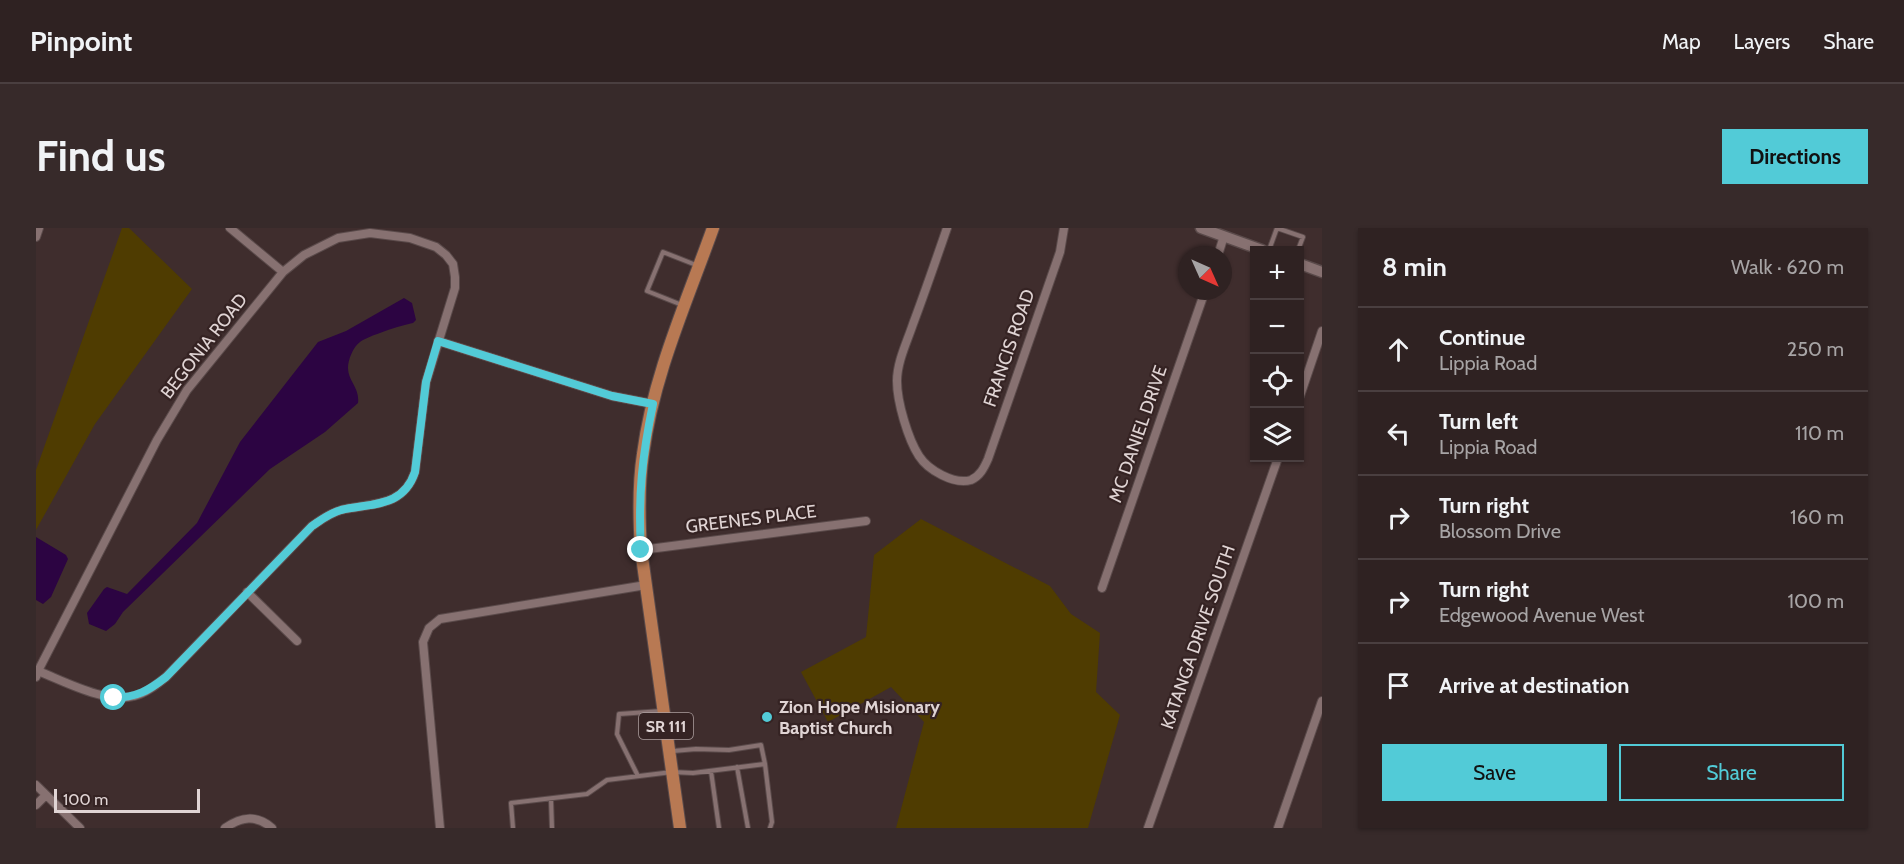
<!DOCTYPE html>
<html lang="en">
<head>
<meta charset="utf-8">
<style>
  body { margin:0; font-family:Cabin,sans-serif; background:#372a2a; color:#f1f3f6 }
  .controls { position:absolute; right:18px; top:18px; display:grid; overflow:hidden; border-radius:0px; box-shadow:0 2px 4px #0004 }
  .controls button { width:54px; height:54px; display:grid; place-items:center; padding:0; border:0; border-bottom:2px solid #4a3f40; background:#2f2222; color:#f1f3f6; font:30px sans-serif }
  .compass { position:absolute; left:1142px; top:18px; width:54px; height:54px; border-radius:50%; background:#2f2222; box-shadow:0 2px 4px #0004; rotate:135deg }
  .scale { position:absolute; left:18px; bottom:15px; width:146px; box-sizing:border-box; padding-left:6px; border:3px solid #e0d4d4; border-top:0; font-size:16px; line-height:21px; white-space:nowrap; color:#e0d4d4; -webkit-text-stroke:4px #352323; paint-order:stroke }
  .stop { position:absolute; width:18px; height:18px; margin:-14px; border:4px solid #52cbd7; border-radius:50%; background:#fff }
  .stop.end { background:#52cbd7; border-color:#fff; box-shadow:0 2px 6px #0008 }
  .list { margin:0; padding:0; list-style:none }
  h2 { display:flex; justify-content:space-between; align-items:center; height:78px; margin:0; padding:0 24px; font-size:26px }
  h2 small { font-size:20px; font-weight:400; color:#a7a4a5 }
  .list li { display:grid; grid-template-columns:39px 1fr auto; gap:18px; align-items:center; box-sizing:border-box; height:84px; padding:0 24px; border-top:2px solid #4a3f40 }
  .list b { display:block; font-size:22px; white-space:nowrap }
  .list p { margin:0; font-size:20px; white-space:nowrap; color:#a7a4a5 }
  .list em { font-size:20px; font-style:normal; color:#a7a4a5 }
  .actions { display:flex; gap:12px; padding:18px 24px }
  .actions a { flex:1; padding:14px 0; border:2px solid #52cbd7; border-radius:0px; text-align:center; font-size:21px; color:#52cbd7 }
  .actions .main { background:#52cbd7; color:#111 }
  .icon { flex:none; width:33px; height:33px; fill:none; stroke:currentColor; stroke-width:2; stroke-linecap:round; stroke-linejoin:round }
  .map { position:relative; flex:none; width:1286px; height:600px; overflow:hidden; border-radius:0px }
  header { display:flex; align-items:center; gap:36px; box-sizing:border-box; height:84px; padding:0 30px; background:#2f2222; border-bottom:2px solid #4a3f40 }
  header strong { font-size:28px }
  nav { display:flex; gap:33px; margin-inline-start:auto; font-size:21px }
  .intro { display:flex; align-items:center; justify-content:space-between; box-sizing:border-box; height:144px; padding:0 36px }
  h1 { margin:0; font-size:42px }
  .button { padding:15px 27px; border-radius:0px; background:#52cbd7; color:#111; font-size:21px; font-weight:700 }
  main { display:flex; gap:36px; padding:0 36px }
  aside { flex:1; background:#2f2222; border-radius:0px; box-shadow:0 2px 4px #0004 }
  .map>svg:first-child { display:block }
  .green { fill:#4f3c01 }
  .water { fill:#2c0442 }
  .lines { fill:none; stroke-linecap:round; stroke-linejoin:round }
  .service-casing { stroke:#5a4a4a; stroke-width:6 }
  .minor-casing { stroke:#5a4a4a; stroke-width:10 }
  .tertiary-casing { stroke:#5a4a4a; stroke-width:13 }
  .primary-casing { stroke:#5a4a4a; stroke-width:14 }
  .service { stroke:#877171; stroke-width:4 }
  .minor { stroke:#877171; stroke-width:8 }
  .tertiary { stroke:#877171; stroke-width:10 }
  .primary { stroke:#b87953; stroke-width:12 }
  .route { stroke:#52cbd7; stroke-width:8 }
  .poi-dot { fill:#52cbd7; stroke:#352323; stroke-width:2 }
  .labels { text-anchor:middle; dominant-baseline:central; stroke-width:4.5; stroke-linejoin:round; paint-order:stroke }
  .shield { fill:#352323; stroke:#ad9f9f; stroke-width:1.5 }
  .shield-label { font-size:16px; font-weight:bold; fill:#e0d4d4 }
  .street-label { font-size:18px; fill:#e0d4d4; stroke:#352323 }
  .poi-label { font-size:18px; font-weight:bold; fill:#e0d4d4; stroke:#352323; text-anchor:start }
</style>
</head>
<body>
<header>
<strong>Pinpoint</strong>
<nav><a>Map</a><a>Layers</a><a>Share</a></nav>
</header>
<div class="intro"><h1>Find us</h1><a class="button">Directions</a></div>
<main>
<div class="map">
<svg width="1286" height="600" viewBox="0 0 1286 600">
  <rect width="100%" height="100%" fill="#3f2d2d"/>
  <!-- green -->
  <path class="green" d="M 86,0 L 93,0 L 156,61 L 59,196 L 0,302 L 0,242 Z
    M 885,291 L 1014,358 L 1035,386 L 1064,405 L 1060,464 L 1084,487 L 1052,600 L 860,600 L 888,494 L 855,459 L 792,494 L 765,444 L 830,409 L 838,327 Z"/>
  <!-- water -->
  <path class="water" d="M 368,70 L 376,75 L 380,92 L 377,95 C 366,97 332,108 324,114 C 317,119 312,132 312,140 C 312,153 324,160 322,175 L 289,204 L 234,241 L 87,384 L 79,396 L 70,403 L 53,396 L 51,385 L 68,361 L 71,359 L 91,366 L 161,295 L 204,214 L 282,114 L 310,103 Z
    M 0,309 L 30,327 L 32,331 L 15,369 L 7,376 L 0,372 Z"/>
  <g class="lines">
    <!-- service casing -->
    <g class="service-casing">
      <path id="service" d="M 1241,0 L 1267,9 L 1262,22
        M 1233,22 L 1241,0
        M 646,77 L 611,63 L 627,24 L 660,37
        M 637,523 L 660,521 L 693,522 L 725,517 L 729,536
        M 701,539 L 712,600
        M 675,543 L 683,600
        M 602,548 L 581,506 L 583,486 L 626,483
        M 515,571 L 516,600
        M 477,600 L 475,575 L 551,566 L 571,552 L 636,544 L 657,545 L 729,536 L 736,594 L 734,600"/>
    </g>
    <!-- minor casing -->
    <g class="minor-casing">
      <path id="minor" d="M 194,0 L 247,44
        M 911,0 C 900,32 889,64 877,96 C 871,114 861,134 861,153 C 861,174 872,211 883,228 C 892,242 918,257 935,252 C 944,248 948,240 952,231 L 1024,24 L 1028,0
        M 0,9 L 3,0
        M 1182,27 L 1188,8
        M 402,113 L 576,168 L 617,176
        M 1264,168 L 1286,103
        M 605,322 L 830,293
        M 1066,360 L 1169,63
        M 211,364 L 261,413
        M 0,449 L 2,443 L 121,212 L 151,162 L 247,44 L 268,27 L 302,10 L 334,5 L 374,10 L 400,19 L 410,27 L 417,36 L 419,49 L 419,60 L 390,154 L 379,244 C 367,280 335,275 305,282 C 294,285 285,292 276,298 L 130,449 C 120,457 110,465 98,468 C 70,476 28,453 2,443
        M 0,557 L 44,600
        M 0,577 L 10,567
        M 189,600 C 205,589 220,586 236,600
        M 404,600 L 387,414 L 393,400 L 404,391 L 610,357
        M 1112,600 L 1242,230
        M 1242,600 L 1286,473"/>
    </g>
    <!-- tertiary casing -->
    <g class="tertiary-casing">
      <path id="tertiary" d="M 1165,0 L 1226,22
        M 1264,36 L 1286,44"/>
    </g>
    <!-- primary casing -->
    <g class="primary-casing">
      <path id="primary" d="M 644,600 L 605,322 C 603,290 602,258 607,226 C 617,148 651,73 677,0"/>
    </g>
    <!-- service -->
    <use href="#service" class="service"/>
    <!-- minor -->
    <use href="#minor" class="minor"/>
    <!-- tertiary -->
    <use href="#tertiary" class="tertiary"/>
    <!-- primary -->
    <use href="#primary" class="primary"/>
  </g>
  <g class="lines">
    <!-- route -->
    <path class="route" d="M 78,470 C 101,469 112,463 130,449 L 276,298 C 285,292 294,285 305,282 C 335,275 367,280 379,244 L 390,154 L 402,113 L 576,168 L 617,176 C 606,229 602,268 605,322"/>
  </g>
  <!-- markers -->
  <circle class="poi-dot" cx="731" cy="489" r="6"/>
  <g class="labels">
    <!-- shield labels -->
    <rect class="shield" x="603" y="485" width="54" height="26" rx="4.5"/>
    <g class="shield-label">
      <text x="630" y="498">SR 111</text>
    </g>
    <!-- street labels -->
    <g class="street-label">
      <text transform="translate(168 118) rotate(-52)">BEGONIA ROAD</text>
      <text transform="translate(973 120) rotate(-71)">FRANCIS ROAD</text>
      <text transform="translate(1102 206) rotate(-71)">MC DANIEL DRIVE</text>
      <text transform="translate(715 291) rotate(-7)">GREENES PLACE</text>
      <text transform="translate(1162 409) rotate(-71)">KATANGA DRIVE SOUTH</text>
    </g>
    <!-- poi labels -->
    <g class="poi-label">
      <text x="743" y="479">Zion Hope Misionary<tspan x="743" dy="21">Baptist Church</tspan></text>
    </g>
  </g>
</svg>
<div class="controls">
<button>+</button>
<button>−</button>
<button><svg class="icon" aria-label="locate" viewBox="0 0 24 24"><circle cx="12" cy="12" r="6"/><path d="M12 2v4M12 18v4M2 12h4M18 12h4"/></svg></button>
<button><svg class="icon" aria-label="layers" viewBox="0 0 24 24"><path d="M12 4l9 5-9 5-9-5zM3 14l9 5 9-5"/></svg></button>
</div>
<svg class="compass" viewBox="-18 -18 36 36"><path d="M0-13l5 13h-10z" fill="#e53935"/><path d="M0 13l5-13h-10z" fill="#a7a4a5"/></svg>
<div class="scale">100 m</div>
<div class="stop" style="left:78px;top:470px"></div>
<div class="stop end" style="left:605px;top:322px"></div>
</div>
<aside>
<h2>8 min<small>Walk · 620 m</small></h2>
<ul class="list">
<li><svg class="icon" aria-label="ahead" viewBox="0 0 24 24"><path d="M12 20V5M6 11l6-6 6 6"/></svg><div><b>Continue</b><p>Lippia Road</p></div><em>250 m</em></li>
<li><svg class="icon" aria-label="left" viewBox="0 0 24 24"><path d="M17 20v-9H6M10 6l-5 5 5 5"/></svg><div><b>Turn left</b><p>Lippia Road</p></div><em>110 m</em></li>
<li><svg class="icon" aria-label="right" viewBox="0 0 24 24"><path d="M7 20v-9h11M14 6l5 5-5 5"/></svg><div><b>Turn right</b><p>Blossom Drive</p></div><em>160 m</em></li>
<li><svg class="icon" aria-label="right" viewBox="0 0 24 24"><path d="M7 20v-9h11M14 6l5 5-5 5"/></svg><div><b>Turn right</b><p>Edgewood Avenue West</p></div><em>100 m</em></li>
<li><svg class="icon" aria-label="arrive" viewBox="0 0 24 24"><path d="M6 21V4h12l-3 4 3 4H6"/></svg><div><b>Arrive at destination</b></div></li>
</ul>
<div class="actions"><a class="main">Save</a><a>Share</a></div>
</aside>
</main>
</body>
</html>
